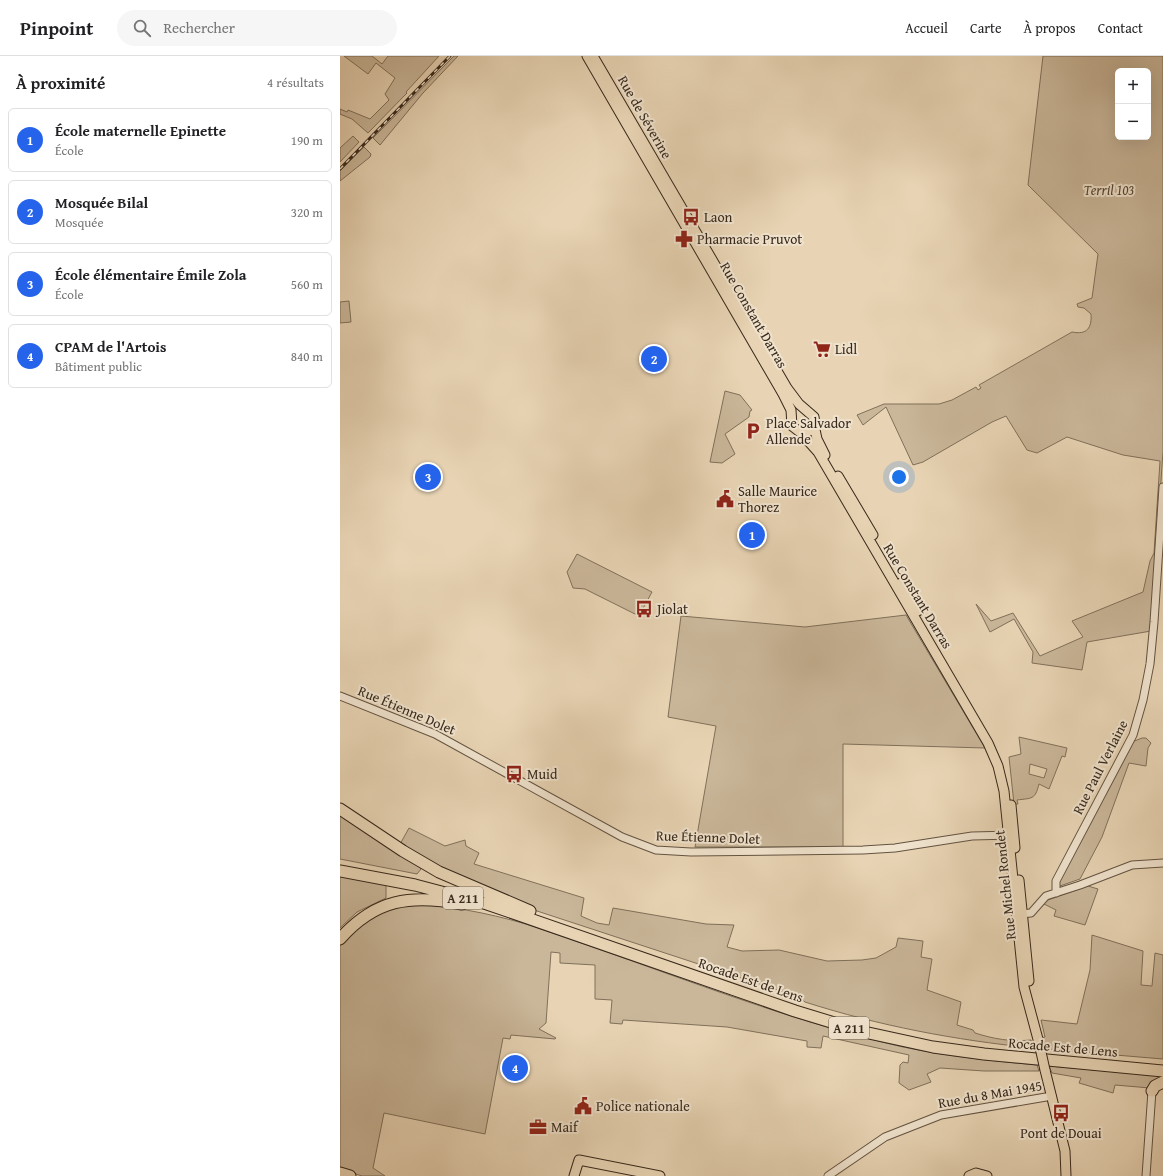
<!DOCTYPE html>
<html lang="fr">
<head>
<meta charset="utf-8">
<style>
  body { margin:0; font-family:"Gentium Book Plus",serif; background:#f6f6f6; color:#202124 }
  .controls { position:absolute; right:12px; top:12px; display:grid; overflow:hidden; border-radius:6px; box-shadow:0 4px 16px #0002 }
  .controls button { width:36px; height:36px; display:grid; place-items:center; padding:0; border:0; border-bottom:1px solid #e0e0e0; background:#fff; color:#202124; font:20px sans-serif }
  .you { position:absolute; left:559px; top:421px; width:14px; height:14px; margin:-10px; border:3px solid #fff; border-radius:50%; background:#1a73e8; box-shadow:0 0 0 6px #1a73e833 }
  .badge { display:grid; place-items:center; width:26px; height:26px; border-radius:50%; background:#2563eb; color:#fff; font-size:13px; font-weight:700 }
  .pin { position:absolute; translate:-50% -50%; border:2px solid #fff; box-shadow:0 1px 4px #0006 }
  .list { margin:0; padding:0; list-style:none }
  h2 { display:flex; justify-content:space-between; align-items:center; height:52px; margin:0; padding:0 16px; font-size:17px }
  h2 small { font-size:13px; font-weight:400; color:#757577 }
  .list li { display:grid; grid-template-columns:26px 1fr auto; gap:12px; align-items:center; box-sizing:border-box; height:64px; margin:0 8px 8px; padding:0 8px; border:1px solid #e0e0e0; border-radius:6px }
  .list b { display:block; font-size:15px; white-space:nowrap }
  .list p { margin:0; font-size:13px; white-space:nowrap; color:#757577 }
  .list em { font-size:13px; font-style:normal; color:#757577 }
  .icon { flex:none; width:22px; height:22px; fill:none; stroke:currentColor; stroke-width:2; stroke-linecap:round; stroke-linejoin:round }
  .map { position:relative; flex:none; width:823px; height:1120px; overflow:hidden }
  header { display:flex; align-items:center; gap:24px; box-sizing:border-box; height:56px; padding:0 20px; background:#fff; border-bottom:1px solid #e0e0e0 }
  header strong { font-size:19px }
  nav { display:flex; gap:22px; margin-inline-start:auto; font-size:14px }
  .search { width:280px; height:36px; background:#f6f6f6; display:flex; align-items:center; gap:10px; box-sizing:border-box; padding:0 14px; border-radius:22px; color:#757577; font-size:15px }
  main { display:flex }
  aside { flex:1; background:#fff }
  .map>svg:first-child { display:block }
  .green { fill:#cab79a; stroke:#80705a; fill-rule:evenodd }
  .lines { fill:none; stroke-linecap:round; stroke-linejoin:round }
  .minor-casing { stroke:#635341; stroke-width:9 }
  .major-casing { stroke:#37281b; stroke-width:11 }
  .highway-casing { stroke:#37281b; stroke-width:13 }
  .minor { stroke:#f0e3ce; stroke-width:7 }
  .major { stroke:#e8d4b4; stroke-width:9 }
  .highway { stroke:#e8d4b4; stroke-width:11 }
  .rail-casing { stroke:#37281b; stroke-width:3 }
  .rail { stroke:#f0e3ce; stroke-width:1.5; stroke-dasharray:4.5; stroke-linecap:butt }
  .major-bridge-casing { stroke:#37281b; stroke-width:11; stroke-linecap:butt }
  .major-bridge { stroke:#e8d4b4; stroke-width:9 }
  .labels { text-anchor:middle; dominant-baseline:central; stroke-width:4; stroke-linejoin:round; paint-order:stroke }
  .shield { fill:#f0e3ce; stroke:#6e6051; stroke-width:1 }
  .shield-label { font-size:13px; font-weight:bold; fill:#37281b }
  .street-label { font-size:14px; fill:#37281b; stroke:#f0e3ce }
  .park-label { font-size:14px; font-style:italic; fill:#544534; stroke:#f0e3ce }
  .poi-label { font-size:14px; fill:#37281b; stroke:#f0e3ce; text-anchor:start }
</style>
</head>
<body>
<header>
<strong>Pinpoint</strong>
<div class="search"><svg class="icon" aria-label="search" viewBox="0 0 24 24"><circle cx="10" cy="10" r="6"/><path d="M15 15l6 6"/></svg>Rechercher</div>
<nav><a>Accueil</a><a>Carte</a><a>À propos</a><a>Contact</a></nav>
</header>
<main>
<aside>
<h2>À proximité<small>4 résultats</small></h2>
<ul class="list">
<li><span class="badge">1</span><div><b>École maternelle Epinette</b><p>École</p></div><em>190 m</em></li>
<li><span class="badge">2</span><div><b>Mosquée Bilal</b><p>Mosquée</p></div><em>320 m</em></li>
<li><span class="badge">3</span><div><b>École élémentaire Émile Zola</b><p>École</p></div><em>560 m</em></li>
<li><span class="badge">4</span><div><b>CPAM de l'Artois</b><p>Bâtiment public</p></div><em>840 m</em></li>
</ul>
</aside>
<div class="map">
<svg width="823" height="1120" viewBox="0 0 823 1120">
  <rect width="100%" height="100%" fill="#e8d4b4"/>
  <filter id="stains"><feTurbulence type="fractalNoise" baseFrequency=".005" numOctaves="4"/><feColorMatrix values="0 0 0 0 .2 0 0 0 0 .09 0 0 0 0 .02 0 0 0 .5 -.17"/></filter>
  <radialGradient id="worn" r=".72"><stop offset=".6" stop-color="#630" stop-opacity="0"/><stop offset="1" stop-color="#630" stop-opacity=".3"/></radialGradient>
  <!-- green -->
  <path class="green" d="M 4,0 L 32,0 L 42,8 L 48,0 L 99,0 L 66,36 L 67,37 L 28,77 L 12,63 L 0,58 L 0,53 L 7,56 L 8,54 L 30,63 L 49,44 L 45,38 L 55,22 L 36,7 L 28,18 Z
    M 114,0 L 118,0 L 83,37 L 40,89 L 33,82 Z
    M 703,0 L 823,0 L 823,395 L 811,575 L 747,586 L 742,614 L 692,607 L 693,596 L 674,563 L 650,576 L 636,548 L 651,565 L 673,557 L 700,600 L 743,581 L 732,565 L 803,536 L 810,505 L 814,497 L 820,405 L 783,399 L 727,381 L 697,397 L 687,394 L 666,360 L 652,366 L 583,406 L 573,409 L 546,351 L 523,369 L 517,359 L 544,348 L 599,348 L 612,344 L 636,331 L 638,334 L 641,332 L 639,329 L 732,276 C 747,279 752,272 751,258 L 744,252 L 738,251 L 737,248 L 752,242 L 758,198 L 688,129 ZM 778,15 L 808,15 L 808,81 L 778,81 Z
    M 13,80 L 19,86 L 0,106 L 0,92 Z
    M 24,91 L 31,98 L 30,101 L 0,125 L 0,115 Z
    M 9,245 L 11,266 L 0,267 L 0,246 Z
    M 385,335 L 400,339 L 412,354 L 410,355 L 409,361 L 385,378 L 395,398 L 382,407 L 370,406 Z
    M 237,498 L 312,536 L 300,558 L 297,559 L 245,533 L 233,532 L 227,516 Z
    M 566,559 L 645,692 L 503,688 L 503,791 L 355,791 L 376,670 L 328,661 L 341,560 L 465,571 Z
    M 679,681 L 727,692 L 725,701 L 722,700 L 709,733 L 699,728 C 695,744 692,742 677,744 L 678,748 L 674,748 L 669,701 L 681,698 ZM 690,708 L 707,713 L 704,722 L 689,718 Z
    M 802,682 L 806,682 L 811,687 L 808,692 L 806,710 L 789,707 L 762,781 L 740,823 L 720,830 L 718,824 L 792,686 Z
    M 0,758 L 78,808 L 81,813 L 77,818 L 0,803 Z
    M 69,772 L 105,790 L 125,784 L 126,790 L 139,797 L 134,808 L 244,842 L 241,860 L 257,867 L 269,869 L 273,852 L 366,868 L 394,869 L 387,891 L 402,895 L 439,894 L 487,905 L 522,904 L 536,902 L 556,891 L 558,882 L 583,885 L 581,901 L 592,903 L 587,934 L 621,946 L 617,969 L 633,974 L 635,977 C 654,983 671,986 691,984 L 693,992 C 615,984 540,970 465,946 L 459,941 L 194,854 L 127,825 L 59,790 Z
    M 0,820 L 46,827 L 46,842 L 17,856 L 0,872 Z
    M 748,830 L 758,833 L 745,869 L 714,860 L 716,854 L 704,848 L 708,844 Z
    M 66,847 C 110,850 144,856 186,868 C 304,907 422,956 542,986 C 592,999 645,1004 697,1009 L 699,1015 L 644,1015 L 600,1012 L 587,1018 L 591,1026 L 569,1034 L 559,1027 L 560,1009 L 563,1006 L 568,1007 L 569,999 L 483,980 L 481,992 L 467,991 L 467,985 L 387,971 L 283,964 L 282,968 L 270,967 L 272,944 L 255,943 L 255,909 L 220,907 L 220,897 L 211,896 L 206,967 L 199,973 L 216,982 L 215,983 L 171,979 L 170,983 L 163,982 L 145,1078 L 44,1057 L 33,1112 L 45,1120 L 22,1120 L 0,1113 L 0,889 L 28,860 Z
    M 752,879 L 803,895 L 801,929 L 812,930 L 815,897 L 823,899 L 823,1003 L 704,993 L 701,982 L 705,981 L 701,964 L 737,968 L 750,914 Z
    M 709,1010 L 823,1020 L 823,1023 L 810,1032 L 775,1029 L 773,1037 L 739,1027 L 741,1022 L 712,1017 Z"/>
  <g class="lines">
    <!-- minor casing -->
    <g class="minor-casing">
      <path id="minor" d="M 0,640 L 95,678 L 282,781 L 316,794 L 351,796 L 523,794 L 555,792 L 632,780 L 673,779
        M 716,837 L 716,825 L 793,679 L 803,644 L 810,608 L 814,566 L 823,431
        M 679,858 L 691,857 L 706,840 L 740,829 L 792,809 L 823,807
        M 488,1120 L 545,1081 L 601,1059 L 712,1040
        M 806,1120 L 812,1035"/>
    </g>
    <!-- major casing -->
    <g class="major-casing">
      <path id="major" d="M 247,0 L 443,338 L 451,354 L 452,370 L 461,377 C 471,377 476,370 474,361 L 459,348 L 447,332 L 253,0
        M 474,369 L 477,383 L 485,399
        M 461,377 L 478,396 L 648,687 L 658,710 L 664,735 L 684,931 L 699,987
        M 498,420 L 533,479
        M 561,527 L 578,555
        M 671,749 L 675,792
        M 679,824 L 689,925
        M 705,1014 L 725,1095 L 726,1120
        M 234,1120 L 239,1104 L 320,1120
        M 629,1120 L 636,1117 L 647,1120"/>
    </g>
    <!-- highway casing -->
    <g class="highway-casing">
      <path id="highway" d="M 0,753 L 63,795 L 99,816 L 190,855
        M 0,815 L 75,829 L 147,848 L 455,955 L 524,976 L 593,991 L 644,998 L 823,1015
        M 0,883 C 35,843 71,838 122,848
        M 812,1035 L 815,1030 L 823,1026
        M 0,1117 L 10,1120"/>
    </g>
    <!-- minor -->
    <use href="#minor" class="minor"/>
    <!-- major -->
    <use href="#major" class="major"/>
    <!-- highway -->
    <use href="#highway" class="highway"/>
    <!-- rail casing -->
    <g class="rail-casing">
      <path id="rail" d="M 0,113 L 110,0"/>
    </g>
    <!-- rail -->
    <use href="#rail" class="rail"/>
    <!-- major-bridge casing -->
    <g class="major-bridge-casing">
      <path id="major-bridge" d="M 699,987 L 705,1014"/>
    </g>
    <!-- major-bridge -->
    <use href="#major-bridge" class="major-bridge"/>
  </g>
  <!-- icons -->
  <defs>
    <g id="bus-bare" transform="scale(1.38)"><path d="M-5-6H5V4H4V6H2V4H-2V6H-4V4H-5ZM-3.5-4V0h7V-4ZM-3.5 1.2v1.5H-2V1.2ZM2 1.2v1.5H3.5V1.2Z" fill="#8f2418" stroke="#f0e3ce" stroke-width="2.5" paint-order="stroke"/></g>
    <g id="pharmacy-bare" transform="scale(1.38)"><path d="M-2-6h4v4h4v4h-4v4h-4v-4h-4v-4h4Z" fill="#8f2418" stroke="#f0e3ce" stroke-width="2.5" paint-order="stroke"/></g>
    <g id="supermarket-bare" transform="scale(1.38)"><path d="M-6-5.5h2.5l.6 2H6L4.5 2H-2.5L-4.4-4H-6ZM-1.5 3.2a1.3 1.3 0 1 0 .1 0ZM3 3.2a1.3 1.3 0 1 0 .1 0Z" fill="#8f2418" stroke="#f0e3ce" stroke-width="2.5" paint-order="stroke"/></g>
    <g id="parking-bare" transform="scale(1.38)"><path d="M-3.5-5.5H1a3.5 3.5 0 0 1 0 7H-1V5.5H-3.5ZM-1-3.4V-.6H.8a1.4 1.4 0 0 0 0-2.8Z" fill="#8f2418" stroke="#f0e3ce" stroke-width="2.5" paint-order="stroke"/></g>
    <g id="civic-bare" transform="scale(1.38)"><path d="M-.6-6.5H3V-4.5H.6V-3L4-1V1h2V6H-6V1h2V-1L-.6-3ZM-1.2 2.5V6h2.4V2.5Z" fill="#8f2418" stroke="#f0e3ce" stroke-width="2.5" paint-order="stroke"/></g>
    <g id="office-bare" transform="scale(1.38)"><path d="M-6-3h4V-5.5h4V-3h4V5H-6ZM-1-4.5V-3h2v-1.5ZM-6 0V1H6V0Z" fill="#8f2418" stroke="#f0e3ce" stroke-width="2.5" paint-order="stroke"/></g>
  </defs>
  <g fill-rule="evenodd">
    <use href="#bus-bare" x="351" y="161"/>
    <use href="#pharmacy-bare" x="344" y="183"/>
    <use href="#supermarket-bare" x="482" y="293"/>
    <use href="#parking-bare" x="413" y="375"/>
    <use href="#civic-bare" x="385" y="443"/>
    <use href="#bus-bare" x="304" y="553"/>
    <use href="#bus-bare" x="174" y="718"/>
    <use href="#civic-bare" x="243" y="1050"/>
    <use href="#bus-bare" x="721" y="1057"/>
    <use href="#office-bare" x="198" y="1071"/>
  </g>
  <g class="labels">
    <!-- shield labels -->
    <g class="shield">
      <rect x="103" y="831" width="40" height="22" rx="3"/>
      <rect x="489" y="961" width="40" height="22" rx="3"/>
    </g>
    <g class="shield-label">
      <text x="123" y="842">A 211</text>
      <text x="509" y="972">A 211</text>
    </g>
    <!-- street labels -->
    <g class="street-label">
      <text transform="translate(305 61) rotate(60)">Rue de Séverine</text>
      <text transform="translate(414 259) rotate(60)">Rue Constant Darras</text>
      <text transform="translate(578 540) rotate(59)">Rue Constant Darras</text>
      <text transform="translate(67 654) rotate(23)">Rue Étienne Dolet</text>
      <text transform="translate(760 711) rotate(-63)">Rue Paul Verlaine</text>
      <text transform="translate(368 781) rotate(2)">Rue Étienne Dolet</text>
      <text transform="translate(665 829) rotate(-96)">Rue Michel Rondet</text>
      <text transform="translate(411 924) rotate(19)">Rocade Est de Lens</text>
      <text transform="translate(723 991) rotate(5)">Rocade Est de Lens</text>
      <text transform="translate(650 1038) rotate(-10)">Rue du 8 Mai 1945</text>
    </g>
    <!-- park labels -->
    <g class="park-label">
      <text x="769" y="134">Terril 103</text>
    </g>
    <!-- poi labels -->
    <g class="poi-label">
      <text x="364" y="161">Laon</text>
      <text x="357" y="183">Pharmacie Pruvot</text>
      <text x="495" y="293">Lidl</text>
      <text x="426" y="367">Place Salvador<tspan x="426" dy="16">Allende</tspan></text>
      <text x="398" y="435">Salle Maurice<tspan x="398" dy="16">Thorez</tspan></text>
      <text x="317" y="553">Jiolat</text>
      <text x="187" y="718">Muid</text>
      <text x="256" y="1050">Police nationale</text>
      <text x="211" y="1071">Maif</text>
      <text x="721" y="1077" text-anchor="middle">Pont de Douai</text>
    </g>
  </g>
  <rect width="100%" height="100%" filter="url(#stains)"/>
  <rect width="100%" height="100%" fill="url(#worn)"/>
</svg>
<div class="controls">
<button>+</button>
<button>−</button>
</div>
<div class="you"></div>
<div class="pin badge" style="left:412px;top:479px">1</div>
<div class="pin badge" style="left:314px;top:303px">2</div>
<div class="pin badge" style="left:88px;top:421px">3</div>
<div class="pin badge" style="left:175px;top:1012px">4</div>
</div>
</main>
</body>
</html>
